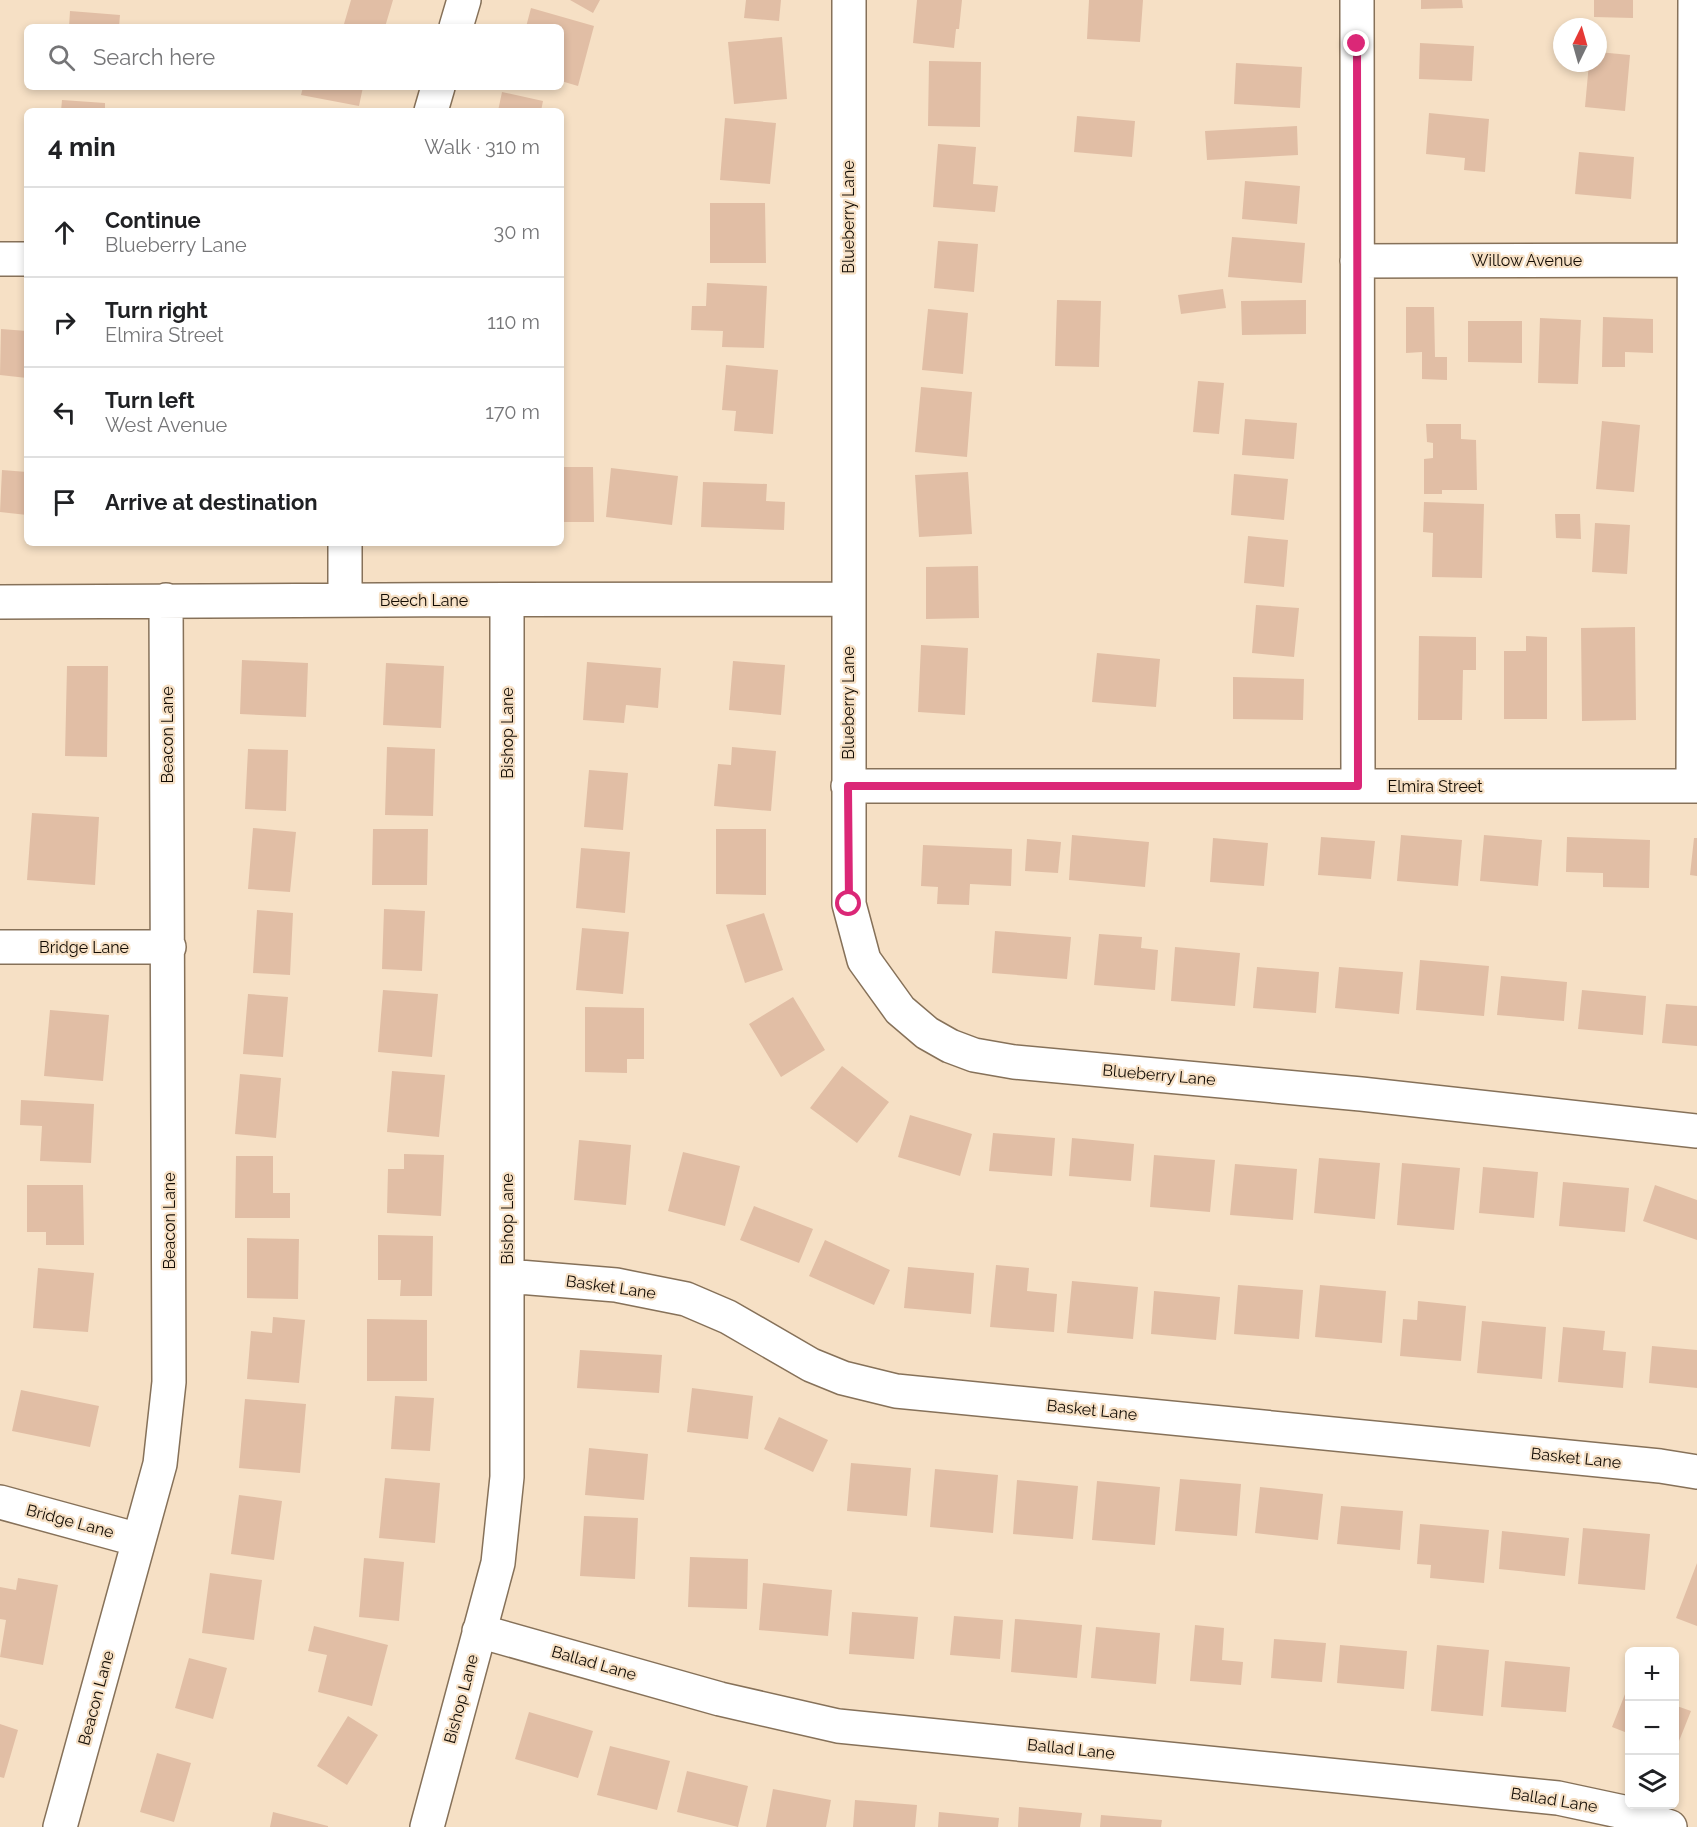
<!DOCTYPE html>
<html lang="en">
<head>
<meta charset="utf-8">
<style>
  body { margin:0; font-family:Raleway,sans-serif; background:#f6f6f6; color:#202124 }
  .controls { position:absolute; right:18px; bottom:18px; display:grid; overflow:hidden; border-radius:9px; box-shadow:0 3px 9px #0003 }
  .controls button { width:54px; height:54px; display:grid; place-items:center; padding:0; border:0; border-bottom:2px solid #e0e0e0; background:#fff; color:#202124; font:30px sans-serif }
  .compass { position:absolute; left:1553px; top:18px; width:54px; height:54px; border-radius:50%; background:#fff; box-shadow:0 3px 9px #0003; rotate:5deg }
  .stop { position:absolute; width:18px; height:18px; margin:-14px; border:4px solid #db2777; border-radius:50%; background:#fff }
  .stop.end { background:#db2777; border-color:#fff; box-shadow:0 2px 6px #0008 }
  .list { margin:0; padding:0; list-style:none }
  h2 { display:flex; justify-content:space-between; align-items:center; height:78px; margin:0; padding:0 24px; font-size:26px }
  h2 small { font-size:20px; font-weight:400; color:#757577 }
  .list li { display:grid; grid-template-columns:39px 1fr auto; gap:18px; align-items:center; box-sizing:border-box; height:90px; padding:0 24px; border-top:2px solid #e0e0e0 }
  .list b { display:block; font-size:22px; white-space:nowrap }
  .list p { margin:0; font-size:20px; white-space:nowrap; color:#757577 }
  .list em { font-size:20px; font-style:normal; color:#757577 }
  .icon { flex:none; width:33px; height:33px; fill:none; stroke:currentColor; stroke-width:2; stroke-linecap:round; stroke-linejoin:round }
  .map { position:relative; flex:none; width:1697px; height:1827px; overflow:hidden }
  .search { position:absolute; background:#fff; box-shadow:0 3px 9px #0003; left:24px; top:24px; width:540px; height:66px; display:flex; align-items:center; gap:15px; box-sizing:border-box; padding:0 21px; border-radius:9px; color:#757577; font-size:22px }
  .panel { position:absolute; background:#fff; box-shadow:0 3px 9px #0003; left:24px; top:108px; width:540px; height:438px; border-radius:9px }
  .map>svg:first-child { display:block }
  .building { fill:#e1bea5 }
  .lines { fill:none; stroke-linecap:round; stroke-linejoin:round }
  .minor-casing { stroke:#867159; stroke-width:36 }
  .minor { stroke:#fff; stroke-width:33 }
  .route { stroke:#db2777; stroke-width:8 }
  .labels { text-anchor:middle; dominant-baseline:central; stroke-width:4.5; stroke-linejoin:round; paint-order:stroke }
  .street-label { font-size:16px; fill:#130c04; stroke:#f6e0c5 }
</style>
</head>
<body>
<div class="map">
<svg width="1697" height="1827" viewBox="0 0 1697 1827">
  <rect width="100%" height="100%" fill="#f6e0c5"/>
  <!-- building -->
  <path class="building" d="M 351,0 L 393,0 L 385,27 L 354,27 L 344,24 Z
    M 570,0 L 600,0 L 593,13 Z
    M 746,0 L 781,0 L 779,21 L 744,18 Z
    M 917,0 L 962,0 L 959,29 L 956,29 L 954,48 L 913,43 Z
    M 1089,0 L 1143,0 L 1140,42 L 1087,39 Z
    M 1421,0 L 1462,0 L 1463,8 L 1421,9 Z
    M 1594,0 L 1633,0 L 1633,18 L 1594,17 Z
    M 531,8 L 594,26 L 578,86 L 561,81 L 561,27 L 526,27 Z
    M 70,11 L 120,15 L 119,27 L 69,27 Z
    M 782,37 L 787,99 L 734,104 L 728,42 Z
    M 1420,43 L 1474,46 L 1472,81 L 1419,79 Z
    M 1598,52 L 1630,55 L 1625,111 L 1585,107 L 1589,63 L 1598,63 Z
    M 929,61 L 981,62 L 980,127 L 928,126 Z
    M 1236,63 L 1302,67 L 1300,108 L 1234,104 Z
    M 303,87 L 363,87 L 359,106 L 301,95 Z
    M 502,92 L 543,101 L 541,111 L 498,111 Z
    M 62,100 L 105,103 L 105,111 L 61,111 Z
    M 1429,113 L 1489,119 L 1485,172 L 1464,170 L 1465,158 L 1426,154 Z
    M 1077,116 L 1135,121 L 1132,157 L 1074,152 Z
    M 725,118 L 776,123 L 770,184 L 720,180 Z
    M 1297,126 L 1298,155 L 1207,160 L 1205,131 Z
    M 938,144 L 976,147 L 973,184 L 998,186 L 995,212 L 933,207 Z
    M 1579,152 L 1634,157 L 1631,199 L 1575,194 Z
    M 1245,181 L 1300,186 L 1297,224 L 1242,219 Z
    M 710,203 L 765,203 L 766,263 L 710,263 Z
    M 1232,237 L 1305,243 L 1302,283 L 1228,277 Z
    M 938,241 L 978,244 L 974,292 L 934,288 Z
    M 707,283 L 767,286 L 764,348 L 722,347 L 723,331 L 691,330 L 692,306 L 706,306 Z
    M 1223,289 L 1226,308 L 1181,314 L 1178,295 Z
    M 1057,300 L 1101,301 L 1099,367 L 1055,366 Z
    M 1306,300 L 1306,334 L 1242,335 L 1241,301 Z
    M 1406,307 L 1434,307 L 1435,357 L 1447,357 L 1447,380 L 1422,379 L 1422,352 L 1406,353 Z
    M 928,309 L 968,313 L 963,374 L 922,370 Z
    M 1603,317 L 1653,319 L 1653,353 L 1625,352 L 1625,367 L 1602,367 Z
    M 1540,318 L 1581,320 L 1578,384 L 1538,383 Z
    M 1468,321 L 1522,321 L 1522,363 L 1468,362 Z
    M 1,329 L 27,331 L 27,378 L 0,375 Z
    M 726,365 L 778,370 L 773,434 L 734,431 L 736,411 L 722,410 Z
    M 1198,381 L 1224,383 L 1219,434 L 1193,432 Z
    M 921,387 L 972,392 L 967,457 L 915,452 Z
    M 1245,419 L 1297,423 L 1294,459 L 1242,455 Z
    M 1602,421 L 1640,425 L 1634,492 L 1596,489 Z
    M 1426,424 L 1461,424 L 1461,439 L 1476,440 L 1477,490 L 1442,490 L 1442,494 L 1424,494 L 1424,459 L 1433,458 L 1433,443 L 1427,442 Z
    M 561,467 L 593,467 L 594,522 L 561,522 Z
    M 611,468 L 678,476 L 672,525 L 606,517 Z
    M 2,470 L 27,472 L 27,515 L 0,512 Z
    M 968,472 L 972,534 L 919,537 L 915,475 Z
    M 1234,474 L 1288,479 L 1284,520 L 1231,515 Z
    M 703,482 L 767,484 L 766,501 L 785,502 L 784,530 L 701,527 Z
    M 1424,502 L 1484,504 L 1482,578 L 1432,577 L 1433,533 L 1423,532 Z
    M 1555,514 L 1580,514 L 1581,539 L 1556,538 Z
    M 1595,523 L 1630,525 L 1627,574 L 1592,572 Z
    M 1248,536 L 1288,540 L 1284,587 L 1244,583 Z
    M 978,566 L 979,618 L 926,619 L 926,567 Z
    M 1256,605 L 1299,608 L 1294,657 L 1252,653 Z
    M 1635,627 L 1636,720 L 1582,721 L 1581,628 Z
    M 1419,636 L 1476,637 L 1476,670 L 1463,670 L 1462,720 L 1418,720 Z
    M 1526,636 L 1547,637 L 1547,719 L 1504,719 L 1504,651 L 1526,651 Z
    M 921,645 L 968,648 L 965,715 L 918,712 Z
    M 1097,653 L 1160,659 L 1156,707 L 1092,702 Z
    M 242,660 L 308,663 L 306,717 L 240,714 Z
    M 733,661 L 785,665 L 781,715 L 729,710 Z
    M 587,662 L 661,668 L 658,708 L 626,705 L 624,723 L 583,720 Z
    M 386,663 L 444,666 L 441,728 L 383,725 Z
    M 67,666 L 108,666 L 107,757 L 65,756 Z
    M 1233,677 L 1304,679 L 1303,720 L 1233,719 Z
    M 387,747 L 435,749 L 433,816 L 385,815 Z
    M 732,747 L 776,751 L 771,811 L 714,806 L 718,764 L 731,765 Z
    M 248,749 L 288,750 L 286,811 L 245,809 Z
    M 589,770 L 628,773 L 623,830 L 584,827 Z
    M 32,813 L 99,817 L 95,885 L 27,880 Z
    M 253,828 L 296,832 L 290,892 L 248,889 Z
    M 373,829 L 428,829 L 427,885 L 372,885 Z
    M 716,829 L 766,829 L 766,895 L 716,894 Z
    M 1072,835 L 1149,842 L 1145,887 L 1069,880 Z
    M 1401,835 L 1462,840 L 1458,886 L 1397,881 Z
    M 1484,835 L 1542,840 L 1538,886 L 1480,881 Z
    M 1321,837 L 1375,841 L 1371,879 L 1318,875 Z
    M 1567,837 L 1650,840 L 1649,888 L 1603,887 L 1603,873 L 1566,872 Z
    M 1213,838 L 1268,843 L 1264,886 L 1210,882 Z
    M 1694,838 L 1697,838 L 1697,876 L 1690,875 Z
    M 1027,839 L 1061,842 L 1058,873 L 1025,871 Z
    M 923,845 L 1012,849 L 1011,886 L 970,884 L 969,905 L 937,904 L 938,887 L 921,886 Z
    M 581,848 L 630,852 L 625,913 L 576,908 Z
    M 384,909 L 425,911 L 422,971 L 382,969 Z
    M 257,910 L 293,913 L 290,975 L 253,973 Z
    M 764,913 L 783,970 L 745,983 L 726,925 Z
    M 582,928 L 629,932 L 623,994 L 576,990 Z
    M 995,931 L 1071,937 L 1067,979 L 992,973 Z
    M 1099,934 L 1142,937 L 1141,948 L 1158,950 L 1155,990 L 1094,985 Z
    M 1175,947 L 1240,953 L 1235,1006 L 1171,1001 Z
    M 1420,960 L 1489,966 L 1484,1016 L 1416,1010 Z
    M 1257,967 L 1319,972 L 1316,1013 L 1253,1008 Z
    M 1339,967 L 1403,972 L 1399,1014 L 1335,1008 Z
    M 1501,976 L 1567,982 L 1564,1021 L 1497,1015 Z
    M 383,990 L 438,994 L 432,1057 L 378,1052 Z
    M 1582,990 L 1646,996 L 1643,1035 L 1578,1029 Z
    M 248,994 L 288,997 L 283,1057 L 243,1054 Z
    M 793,997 L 825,1050 L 781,1077 L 749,1024 Z
    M 1666,1004 L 1697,1006 L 1697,1046 L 1662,1043 Z
    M 585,1007 L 644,1008 L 644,1059 L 627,1059 L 627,1073 L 585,1072 Z
    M 50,1010 L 109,1015 L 103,1081 L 44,1076 Z
    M 842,1066 L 889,1102 L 857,1143 L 810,1108 Z
    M 392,1071 L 445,1075 L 439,1137 L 387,1132 Z
    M 240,1074 L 281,1078 L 276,1138 L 235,1134 Z
    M 21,1100 L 94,1104 L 91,1163 L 40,1161 L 42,1126 L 20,1125 Z
    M 910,1115 L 972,1134 L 960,1176 L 898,1157 Z
    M 993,1133 L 1055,1138 L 1052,1176 L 989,1171 Z
    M 1072,1138 L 1134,1144 L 1131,1181 L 1069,1176 Z
    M 579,1140 L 631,1145 L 626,1205 L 574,1200 Z
    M 683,1152 L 740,1166 L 725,1226 L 668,1211 Z
    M 404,1154 L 444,1155 L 441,1216 L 387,1213 L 388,1169 L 404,1169 Z
    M 1154,1155 L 1215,1160 L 1210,1212 L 1150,1207 Z
    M 236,1156 L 273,1156 L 273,1193 L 290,1193 L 290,1218 L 235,1218 Z
    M 1319,1158 L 1380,1163 L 1375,1219 L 1314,1213 Z
    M 1402,1163 L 1460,1168 L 1454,1230 L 1397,1225 Z
    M 1235,1164 L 1297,1169 L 1293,1220 L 1230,1215 Z
    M 1483,1167 L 1538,1172 L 1534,1218 L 1479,1213 Z
    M 1563,1182 L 1629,1188 L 1625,1232 L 1559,1226 Z
    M 27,1185 L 83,1185 L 84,1245 L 46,1245 L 46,1232 L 27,1232 Z
    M 1655,1185 L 1697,1200 L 1697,1240 L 1643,1221 Z
    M 754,1206 L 813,1229 L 799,1263 L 740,1240 Z
    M 378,1235 L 433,1236 L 432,1296 L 400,1296 L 401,1280 L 378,1280 Z
    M 247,1238 L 299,1239 L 298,1299 L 247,1298 Z
    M 825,1240 L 890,1270 L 874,1305 L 809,1276 Z
    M 996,1265 L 1029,1268 L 1027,1291 L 1057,1294 L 1054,1332 L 990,1327 Z
    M 908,1267 L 974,1273 L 971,1314 L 904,1308 Z
    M 38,1268 L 94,1273 L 88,1332 L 33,1328 Z
    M 1072,1281 L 1138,1287 L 1133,1339 L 1067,1333 Z
    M 1238,1285 L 1303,1290 L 1299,1339 L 1234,1334 Z
    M 1320,1285 L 1386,1291 L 1382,1343 L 1315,1337 Z
    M 1154,1291 L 1220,1297 L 1216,1340 L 1151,1334 Z
    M 1418,1301 L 1466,1306 L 1461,1361 L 1400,1356 L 1403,1319 L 1417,1320 Z
    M 273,1317 L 305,1320 L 299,1383 L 247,1379 L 251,1331 L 272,1333 Z
    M 367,1319 L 427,1320 L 427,1381 L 367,1381 Z
    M 1482,1321 L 1546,1327 L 1542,1379 L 1477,1373 Z
    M 1563,1327 L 1605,1331 L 1603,1350 L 1626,1352 L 1623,1388 L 1558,1382 Z
    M 1652,1346 L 1697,1350 L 1697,1388 L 1649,1383 Z
    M 580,1350 L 662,1355 L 659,1393 L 577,1388 Z
    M 692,1388 L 753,1396 L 748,1439 L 687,1432 Z
    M 21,1390 L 99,1406 L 90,1447 L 12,1431 Z
    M 395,1396 L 434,1398 L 430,1451 L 391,1449 Z
    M 245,1399 L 306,1404 L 300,1473 L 239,1468 Z
    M 779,1417 L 828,1440 L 813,1472 L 764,1449 Z
    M 589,1448 L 648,1454 L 644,1500 L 585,1495 Z
    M 851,1463 L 911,1468 L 907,1516 L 847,1511 Z
    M 935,1469 L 998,1475 L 993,1533 L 930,1527 Z
    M 385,1478 L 440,1483 L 435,1543 L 379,1538 Z
    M 1180,1479 L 1241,1484 L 1237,1536 L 1175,1531 Z
    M 1017,1480 L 1078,1486 L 1073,1539 L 1013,1534 Z
    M 1097,1481 L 1160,1487 L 1155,1545 L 1092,1540 Z
    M 1260,1487 L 1323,1494 L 1318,1540 L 1255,1533 Z
    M 239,1495 L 282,1501 L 274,1560 L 231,1554 Z
    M 1341,1506 L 1403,1511 L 1400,1550 L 1337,1544 Z
    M 584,1516 L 638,1518 L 635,1579 L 580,1576 Z
    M 1420,1524 L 1489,1530 L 1484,1583 L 1430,1578 L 1431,1565 L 1417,1564 Z
    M 1583,1528 L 1650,1534 L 1645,1590 L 1578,1584 Z
    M 1502,1531 L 1569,1538 L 1565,1576 L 1499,1569 Z
    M 690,1557 L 748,1559 L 747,1609 L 688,1607 Z
    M 364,1558 L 404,1562 L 399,1621 L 359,1617 Z
    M 1697,1563 L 1697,1626 L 1676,1618 Z
    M 210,1573 L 262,1580 L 254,1640 L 202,1633 Z
    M 18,1578 L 58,1585 L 43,1665 L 0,1657 L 6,1620 L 0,1619 L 0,1587 L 16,1590 Z
    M 763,1583 L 832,1590 L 828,1636 L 759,1630 Z
    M 852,1612 L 918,1617 L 914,1659 L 849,1654 Z
    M 954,1616 L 1003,1620 L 1000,1659 L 950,1655 Z
    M 1015,1619 L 1082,1625 L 1077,1678 L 1011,1672 Z
    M 1195,1625 L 1224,1628 L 1222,1660 L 1243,1662 L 1241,1685 L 1190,1681 Z
    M 314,1626 L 388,1645 L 372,1706 L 318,1692 L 327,1655 L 308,1651 Z
    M 1096,1627 L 1160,1633 L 1156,1684 L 1091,1678 Z
    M 1274,1639 L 1326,1643 L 1322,1682 L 1271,1678 Z
    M 1340,1645 L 1407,1651 L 1404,1689 L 1337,1683 Z
    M 1437,1645 L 1489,1650 L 1483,1716 L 1431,1711 Z
    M 189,1658 L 227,1668 L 213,1719 L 175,1708 Z
    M 1505,1661 L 1570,1667 L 1566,1712 L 1501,1707 Z
    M 1629,1684 L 1630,1684 L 1630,1734 L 1612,1727 Z
    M 1674,1705 L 1691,1711 L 1675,1751 L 1674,1751 Z
    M 529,1712 L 593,1731 L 578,1778 L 515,1759 Z
    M 348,1716 L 378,1735 L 347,1785 L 317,1766 Z
    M 0,1724 L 18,1730 L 4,1778 L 0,1777 Z
    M 610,1746 L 670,1761 L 657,1810 L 597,1795 Z
    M 157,1753 L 191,1763 L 174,1822 L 140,1812 Z
    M 687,1771 L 748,1786 L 738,1827 L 677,1812 Z
    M 773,1789 L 831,1800 L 826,1827 L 766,1827 Z
    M 855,1800 L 917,1805 L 915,1827 L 853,1827 Z
    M 1019,1807 L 1082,1813 L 1080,1827 L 1018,1827 Z
    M 273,1812 L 328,1826 L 328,1827 L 270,1827 Z
    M 939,1812 L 999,1818 L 998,1827 L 938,1827 Z
    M 1101,1815 L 1162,1820 L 1161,1827 L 1100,1827 Z"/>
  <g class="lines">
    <!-- minor casing -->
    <g class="minor-casing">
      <path id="minor" d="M 849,0 L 849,904 L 864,960 L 900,1010 L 927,1033 L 950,1046 L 974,1055 L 1014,1062 L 1361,1094 L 1697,1131
        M 1357,0 L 1358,786
        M 456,27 L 464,0
        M 431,111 L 438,87
        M 0,259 L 27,259
        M 1357,261 L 1697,260
        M 345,599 L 345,543
        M 0,602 C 283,599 565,600 848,599
        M 848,786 L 1697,786
        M 1693,786 L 1695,0
        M 0,947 L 169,947
        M 507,1276 L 616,1285 L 686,1299 L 728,1317 L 811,1365 L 843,1378 L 896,1391 L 1660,1466 L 1697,1472
        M 0,1502 L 139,1540
        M 479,1631 L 720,1699 L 838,1726 L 1558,1798 L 1628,1813 L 1670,1827
        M 60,1827 L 160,1464 L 169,1382 L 166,600
        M 427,1827 L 498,1563 L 507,1477 L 507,600"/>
    </g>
    <!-- minor -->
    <use href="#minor" class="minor"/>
  </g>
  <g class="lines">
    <!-- route -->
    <path class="route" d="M 849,904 L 848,786 L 1358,786 L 1357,44"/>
  </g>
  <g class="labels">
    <!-- street labels -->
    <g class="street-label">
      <text transform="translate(848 217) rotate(-90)">Blueberry Lane</text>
      <text x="1527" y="260">Willow Avenue</text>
      <text x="424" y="600">Beech Lane</text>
      <text transform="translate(848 703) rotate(-90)">Blueberry Lane</text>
      <text transform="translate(507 733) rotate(-90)">Bishop Lane</text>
      <text transform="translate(167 735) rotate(-90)">Beacon Lane</text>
      <text x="1435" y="786">Elmira Street</text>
      <text x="84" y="947">Bridge Lane</text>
      <text transform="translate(1159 1075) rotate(5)">Blueberry Lane</text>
      <text transform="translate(507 1219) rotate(-90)">Bishop Lane</text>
      <text transform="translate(169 1221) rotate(-90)">Beacon Lane</text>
      <text transform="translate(611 1287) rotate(8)">Basket Lane</text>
      <text transform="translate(1092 1410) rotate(6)">Basket Lane</text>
      <text transform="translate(1576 1458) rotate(6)">Basket Lane</text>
      <text transform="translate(70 1521) rotate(15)">Bridge Lane</text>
      <text transform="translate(594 1663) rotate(16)">Ballad Lane</text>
      <text transform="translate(96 1698) rotate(-75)">Beacon Lane</text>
      <text transform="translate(461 1699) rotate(-75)">Bishop Lane</text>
      <text transform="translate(1071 1749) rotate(6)">Ballad Lane</text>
      <text transform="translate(1554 1800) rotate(9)">Ballad Lane</text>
    </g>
  </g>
</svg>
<div class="controls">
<button>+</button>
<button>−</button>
<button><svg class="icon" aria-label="layers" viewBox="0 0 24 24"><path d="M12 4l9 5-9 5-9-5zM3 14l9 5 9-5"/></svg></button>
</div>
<svg class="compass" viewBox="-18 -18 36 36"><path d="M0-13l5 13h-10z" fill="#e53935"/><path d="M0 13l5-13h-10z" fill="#757577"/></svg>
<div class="stop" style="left:849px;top:904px"></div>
<div class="stop end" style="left:1357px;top:44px"></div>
<div class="search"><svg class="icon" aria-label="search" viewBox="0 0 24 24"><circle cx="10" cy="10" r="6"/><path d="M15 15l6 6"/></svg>Search here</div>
<section class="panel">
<h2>4 min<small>Walk · 310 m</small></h2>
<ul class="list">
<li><svg class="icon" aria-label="ahead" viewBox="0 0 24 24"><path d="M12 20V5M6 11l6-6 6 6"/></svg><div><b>Continue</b><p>Blueberry Lane</p></div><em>30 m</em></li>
<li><svg class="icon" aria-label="right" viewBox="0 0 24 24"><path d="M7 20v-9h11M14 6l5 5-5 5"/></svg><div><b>Turn right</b><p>Elmira Street</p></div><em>110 m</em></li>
<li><svg class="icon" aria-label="left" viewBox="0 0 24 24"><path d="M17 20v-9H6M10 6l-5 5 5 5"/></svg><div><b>Turn left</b><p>West Avenue</p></div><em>170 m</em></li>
<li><svg class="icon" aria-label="arrive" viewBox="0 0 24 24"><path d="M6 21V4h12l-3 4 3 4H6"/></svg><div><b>Arrive at destination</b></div></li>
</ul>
</section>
</div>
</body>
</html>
